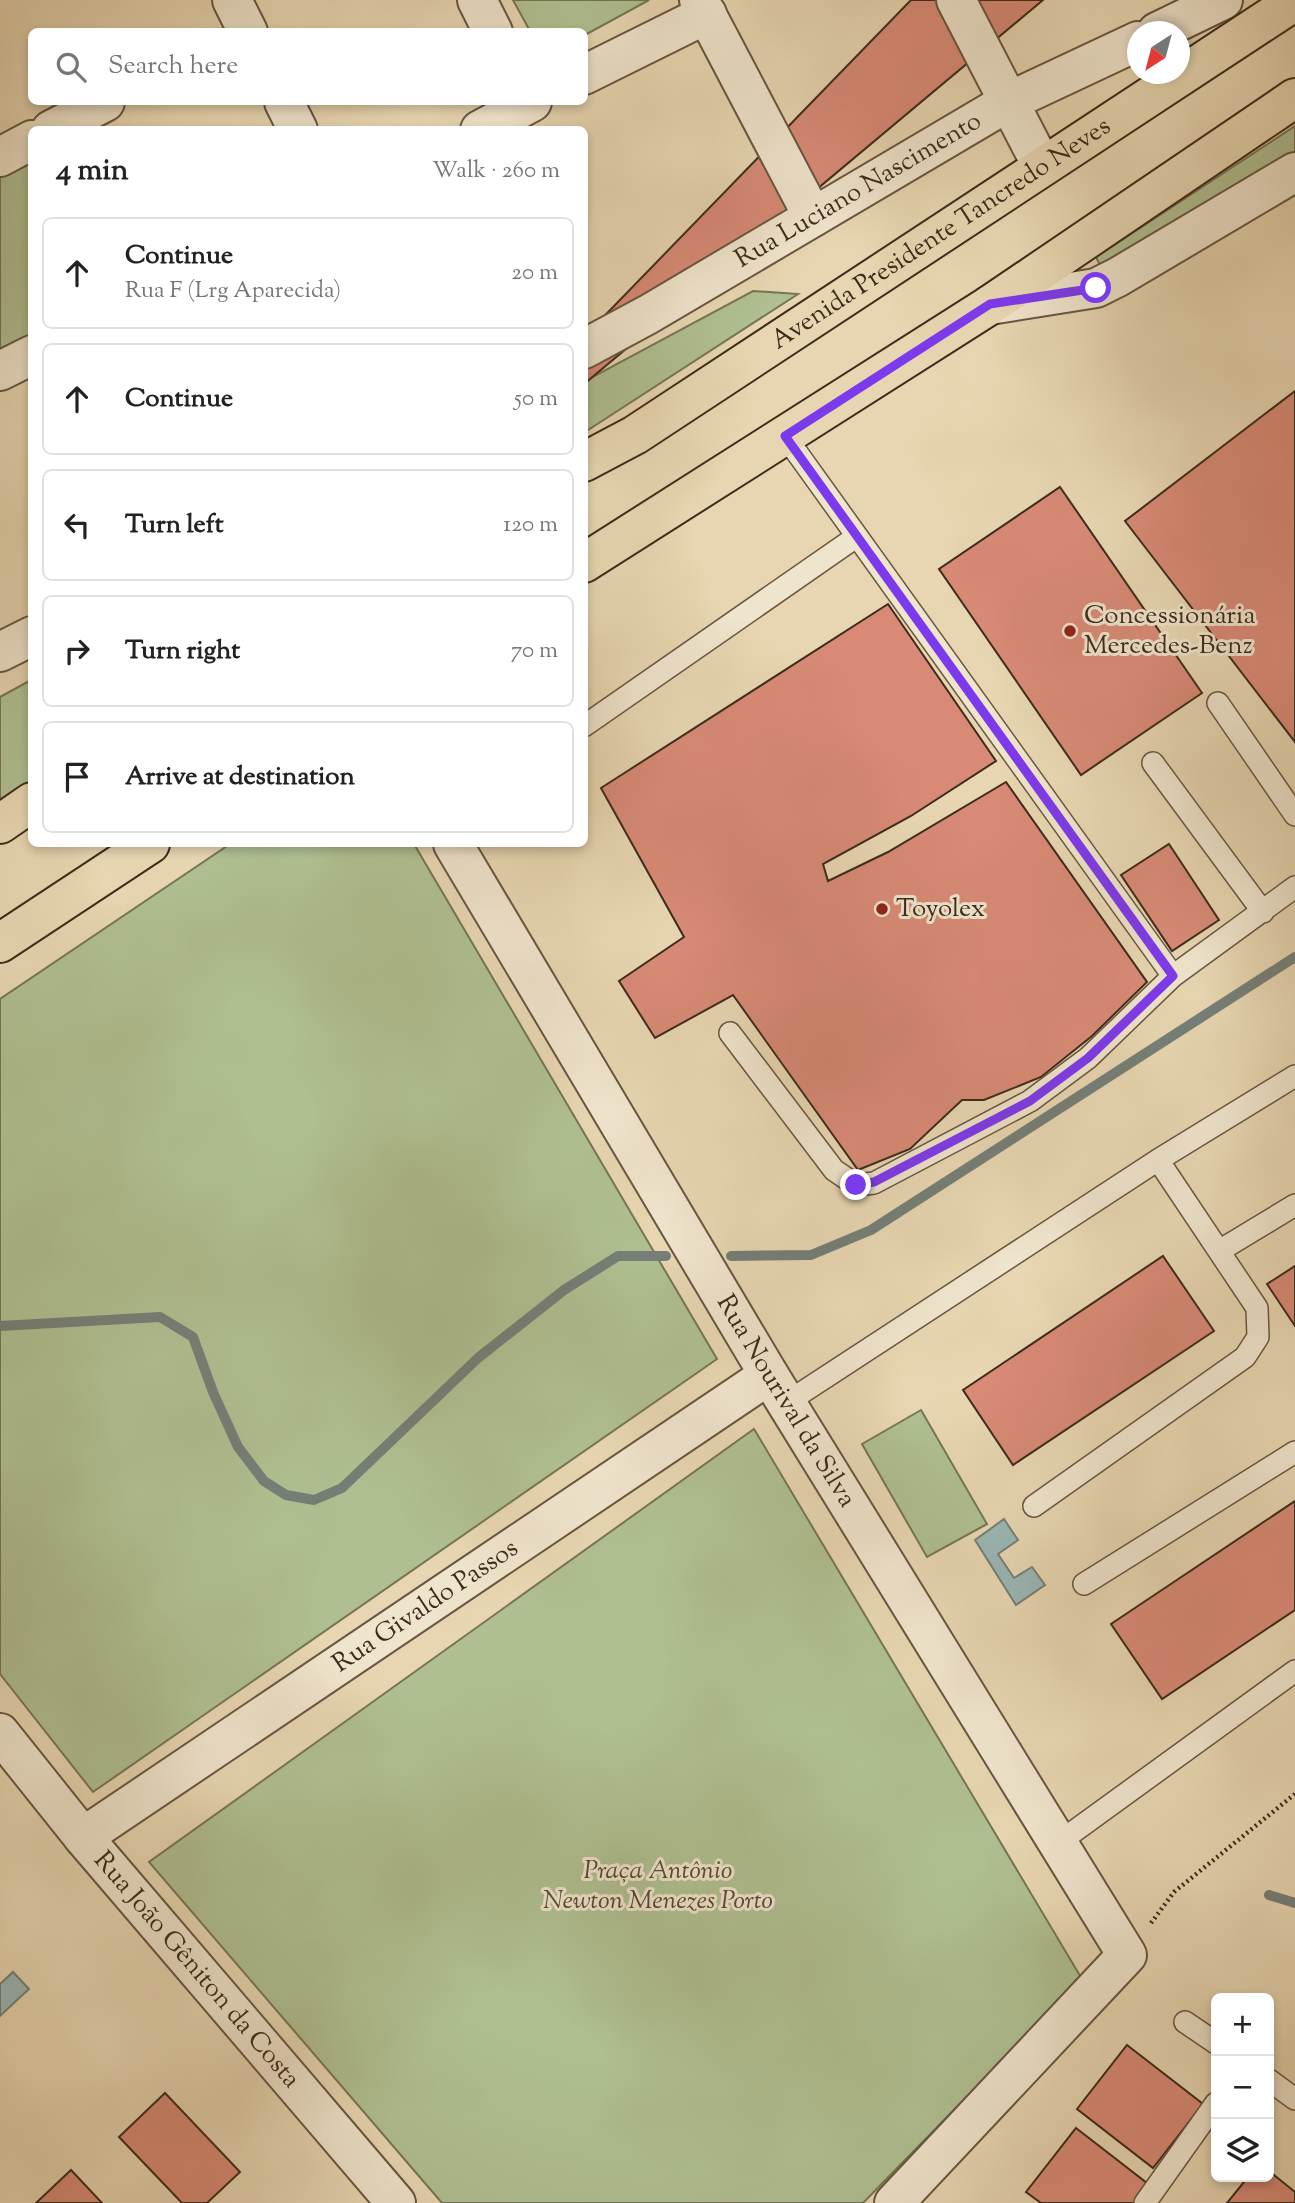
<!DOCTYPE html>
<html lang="en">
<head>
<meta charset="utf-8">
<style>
  body { margin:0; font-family:"Sorts Mill Goudy",serif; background:#f6f6f6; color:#222 }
  .controls { position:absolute; right:21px; bottom:21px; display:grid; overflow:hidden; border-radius:10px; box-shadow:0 4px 10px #0003 }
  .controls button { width:63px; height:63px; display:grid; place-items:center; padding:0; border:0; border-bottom:2px solid #e0e0e0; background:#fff; color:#222; font:35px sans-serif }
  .compass { position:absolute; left:1127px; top:21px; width:63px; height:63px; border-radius:50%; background:#fff; box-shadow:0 4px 10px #0003; rotate:216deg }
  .stop { position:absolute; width:21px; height:21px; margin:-16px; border:5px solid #7c3aed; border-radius:50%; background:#fff }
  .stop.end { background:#7c3aed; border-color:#fff; box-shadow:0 2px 7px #0008 }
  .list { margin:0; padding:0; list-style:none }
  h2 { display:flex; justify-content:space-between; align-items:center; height:91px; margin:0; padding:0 28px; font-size:30px }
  h2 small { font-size:23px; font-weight:400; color:#767676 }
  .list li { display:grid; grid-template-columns:46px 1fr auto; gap:21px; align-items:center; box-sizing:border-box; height:112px; margin:0 14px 14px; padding:0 14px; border:2px solid #e0e0e0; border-radius:10px }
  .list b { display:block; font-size:26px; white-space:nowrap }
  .list p { margin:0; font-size:23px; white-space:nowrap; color:#767676 }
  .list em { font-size:23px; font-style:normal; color:#767676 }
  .icon { flex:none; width:38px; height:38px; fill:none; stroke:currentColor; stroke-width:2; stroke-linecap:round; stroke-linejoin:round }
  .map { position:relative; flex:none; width:1295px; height:2203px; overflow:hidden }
  .search { position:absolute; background:#fff; box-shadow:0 4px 10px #0003; left:28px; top:28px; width:560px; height:77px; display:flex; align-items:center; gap:18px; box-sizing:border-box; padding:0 24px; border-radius:10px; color:#767676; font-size:26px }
  .panel { position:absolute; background:#fff; box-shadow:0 4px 10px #0003; left:28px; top:126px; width:560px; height:721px; border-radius:10px }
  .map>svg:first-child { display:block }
  .green { fill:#afbf91; stroke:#767556; stroke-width:2 }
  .water { fill:#9ab7b5; stroke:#757f77; stroke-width:2 }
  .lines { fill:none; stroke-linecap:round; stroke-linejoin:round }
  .stream { stroke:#757f77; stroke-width:10 }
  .building { fill:#d88a76; stroke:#3d2b1b; stroke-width:2 }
  .service-casing { stroke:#685640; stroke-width:24 }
  .minor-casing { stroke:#685640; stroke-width:42 }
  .tertiary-casing { stroke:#685640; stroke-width:42 }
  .primary-casing { stroke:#3d2b1b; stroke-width:42 }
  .path { stroke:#3d2b1b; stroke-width:4.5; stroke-dasharray:2 3.5; stroke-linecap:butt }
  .service { stroke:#efe4cc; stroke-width:21 }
  .minor { stroke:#efe4cc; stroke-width:38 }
  .tertiary { stroke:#efe4cc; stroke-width:38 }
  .primary { stroke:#e7d6b1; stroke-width:38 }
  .route { stroke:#7c3aed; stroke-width:9 }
  .poi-dot { fill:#8f2418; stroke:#efe4cc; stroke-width:2.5 }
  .labels { text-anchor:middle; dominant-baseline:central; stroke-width:6; stroke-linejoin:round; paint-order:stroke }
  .street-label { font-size:26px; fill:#3d2b1b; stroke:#efe4cc }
  .poi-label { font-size:26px; fill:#3d2b1b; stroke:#efe4cc; text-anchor:start }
  .park-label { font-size:26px; font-style:italic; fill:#544933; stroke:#efe4cc }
</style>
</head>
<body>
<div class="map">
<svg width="1295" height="2203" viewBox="0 0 1295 2203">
  <rect width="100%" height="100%" fill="#e7d6b1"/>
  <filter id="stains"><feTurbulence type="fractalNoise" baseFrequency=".00286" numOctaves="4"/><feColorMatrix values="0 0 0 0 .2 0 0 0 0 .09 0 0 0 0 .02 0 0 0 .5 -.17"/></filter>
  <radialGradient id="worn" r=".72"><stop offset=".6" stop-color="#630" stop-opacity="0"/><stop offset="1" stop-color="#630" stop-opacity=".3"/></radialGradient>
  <!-- green -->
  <path class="green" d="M 513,0 L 649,0 L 585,35 L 584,32 L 530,31 Z
    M 1295,126 L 1295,153 L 1106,277 L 1096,257 Z
    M 31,152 L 31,338 L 0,354 L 0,168 Z
    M 753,291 L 798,294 L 585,432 L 585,381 Z
    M 31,680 L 31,789 L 0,810 L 0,697 Z
    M 230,844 L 414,844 L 717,1359 L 93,1792 L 0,1674 L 0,999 Z
    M 921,1410 L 987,1524 L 927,1557 L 862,1444 Z
    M 754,1429 L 1082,1979 L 863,2203 L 442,2203 L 149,1862 Z"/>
  <!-- water -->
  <path class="water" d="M 1004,1519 L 1018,1540 L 998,1554 L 1014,1578 L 1032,1567 L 1045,1585 L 1016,1605 L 975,1540 Z
    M 13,1972 L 29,1989 L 0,2016 L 0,1984 Z"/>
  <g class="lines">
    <!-- stream -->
    <path class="stream" d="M 731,1256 L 811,1255 L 871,1230 L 1295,957
      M 0,1326 L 160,1317 L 193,1337 L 213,1392 L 238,1447 L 264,1481 L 286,1495 L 314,1500 L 342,1488 L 478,1358 L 564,1290 L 618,1256 L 666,1256
      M 1269,1895 L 1295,1903"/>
  </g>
  <!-- building -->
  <path class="building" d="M 911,0 L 1043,0 L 584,384 L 584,337 Z
    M 1295,391 L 1295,742 L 1125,521 Z
    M 1060,487 L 1202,693 L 1081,775 L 939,569 Z
    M 888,604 L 996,761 L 911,816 L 823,864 L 828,881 L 888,852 L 1006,782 L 1147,982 L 1092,1036 L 1041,1077 L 984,1100 L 962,1100 L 910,1149 L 858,1170 L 733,995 L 655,1038 L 619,981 L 684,937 L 601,788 Z
    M 1169,844 L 1219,920 L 1172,951 L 1121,875 Z
    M 1163,1256 L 1214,1331 L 1013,1465 L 963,1390 Z
    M 1295,1266 L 1295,1326 L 1267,1284 Z
    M 1295,1501 L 1295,1610 L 1162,1699 L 1111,1624 Z
    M 1127,2045 L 1203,2104 L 1153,2168 L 1077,2109 Z
    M 165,2093 L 240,2172 L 207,2203 L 182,2203 L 119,2137 Z
    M 1076,2128 L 1152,2187 L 1140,2203 L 1041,2203 L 1026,2192 Z
    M 71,2170 L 102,2203 L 36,2203 Z
    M 1269,2171 L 1295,2192 L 1295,2203 L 1227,2203 L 1248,2177 L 1269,2177 Z"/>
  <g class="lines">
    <!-- service casing -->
    <g class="service-casing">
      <path id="service" d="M 785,436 L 1173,976
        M 1218,703 L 1295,815
        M 584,726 L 856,537
        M 1153,763 L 1263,912
        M 730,1033 L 834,1170 L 856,1185 L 874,1183 L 1030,1101 L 1088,1058 L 1173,976 L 1295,887
        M 1219,1251 L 1295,1205
        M 786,1403 L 1158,1160 L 1295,1076
        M 1034,1506 L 1245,1357 L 1258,1337 L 1257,1308 L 1158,1160
        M 1084,1584 L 1295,1452
        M 1058,1843 L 1295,1671
        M 1185,2022 L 1216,2043
        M 1269,2080 L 1295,2099
        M 1145,2203 L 1216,2103"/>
    </g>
    <!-- minor casing -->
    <g class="minor-casing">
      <g id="minor">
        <path d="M 232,0 L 248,32"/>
        <path d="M 477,0 L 493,32"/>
        <path d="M 699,0 L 813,217"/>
        <path d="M 956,0 L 1042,166"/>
        <path d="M 584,75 L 707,14"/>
        <path d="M 284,102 L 298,130"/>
        <path d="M 51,130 L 105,102"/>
        <path d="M 480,130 L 532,102"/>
        <path d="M 0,157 L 32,140"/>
        <path d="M 990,305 L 1096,288 L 1118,277 L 1295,172"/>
        <path d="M 0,371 L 32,355"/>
        <path id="s1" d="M 453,844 L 769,1375 L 1127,1955 L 894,2203"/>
        <path id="s2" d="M 0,1733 L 83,1837 L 396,2203"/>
        <path id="s3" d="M 83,1837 L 769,1375"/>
      </g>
    </g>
    <!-- tertiary casing -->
    <g class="tertiary-casing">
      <g id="tertiary">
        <path d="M 1157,32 L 1223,0"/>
        <path id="s4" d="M 584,349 L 649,314 L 1008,102 L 1138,41"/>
        <path d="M 0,652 L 32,636"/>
      </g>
    </g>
    <!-- primary casing -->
    <g class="primary-casing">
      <g id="primary">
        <path id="s5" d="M 584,462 L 635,435 L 1295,1"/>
        <path d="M 584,563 L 990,305 L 1295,98"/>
        <path d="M 0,824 L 32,802"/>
        <path d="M 0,943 L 150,844"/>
      </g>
    </g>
    <!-- path -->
    <path class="path" d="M 1151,1923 L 1174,1892 L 1295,1794"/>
    <!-- service -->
    <use href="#service" class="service"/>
    <!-- minor -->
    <use href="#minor" class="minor"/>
    <!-- tertiary -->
    <use href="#tertiary" class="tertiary"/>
    <!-- primary -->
    <use href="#primary" class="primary"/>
  </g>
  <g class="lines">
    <!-- route -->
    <path class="route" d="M 856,1185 L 874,1182 L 1030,1101 L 1088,1058 L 1173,976 L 785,436 L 990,304 L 1096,288"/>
  </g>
  <!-- markers -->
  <g class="poi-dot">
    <circle cx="1070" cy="631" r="7"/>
    <circle cx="882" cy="909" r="7"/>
  </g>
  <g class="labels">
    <!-- street labels -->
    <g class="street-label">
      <text stroke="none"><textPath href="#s4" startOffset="317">Rua Luciano Nascimento</textPath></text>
      <text stroke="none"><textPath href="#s5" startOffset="424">Avenida Presidente Tancredo Neves</textPath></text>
      <text stroke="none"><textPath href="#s1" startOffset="649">Rua Nourival da Silva</textPath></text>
      <text stroke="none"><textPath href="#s3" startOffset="413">Rua Givaldo Passos</textPath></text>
      <text stroke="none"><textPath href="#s2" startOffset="308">Rua João Gêniton da Costa</textPath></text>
    </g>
    <!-- poi labels -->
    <g class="poi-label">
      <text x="1084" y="616">Concessionária<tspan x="1084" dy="30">Mercedes-Benz</tspan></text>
      <text x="896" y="909">Toyolex</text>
    </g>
    <!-- park labels -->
    <g class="park-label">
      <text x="658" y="1871">Praça Antônio<tspan x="658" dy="30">Newton Menezes Porto</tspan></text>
    </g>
  </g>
  <rect width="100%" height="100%" filter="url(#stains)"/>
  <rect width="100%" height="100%" fill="url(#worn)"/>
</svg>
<div class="controls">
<button>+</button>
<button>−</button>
<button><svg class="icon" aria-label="layers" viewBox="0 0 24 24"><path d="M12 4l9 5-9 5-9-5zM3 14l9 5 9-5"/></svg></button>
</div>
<svg class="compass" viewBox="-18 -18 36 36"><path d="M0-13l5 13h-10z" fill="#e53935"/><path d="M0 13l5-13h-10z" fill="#767676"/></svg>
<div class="stop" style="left:1096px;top:288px"></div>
<div class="stop end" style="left:856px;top:1185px"></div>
<div class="search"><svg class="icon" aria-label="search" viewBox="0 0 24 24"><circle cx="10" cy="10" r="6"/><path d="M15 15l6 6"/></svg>Search here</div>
<section class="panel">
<h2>4 min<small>Walk · 260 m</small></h2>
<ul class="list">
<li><svg class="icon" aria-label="ahead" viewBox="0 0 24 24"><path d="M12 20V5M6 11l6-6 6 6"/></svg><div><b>Continue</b><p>Rua F (Lrg Aparecida)</p></div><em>20 m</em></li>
<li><svg class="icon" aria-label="ahead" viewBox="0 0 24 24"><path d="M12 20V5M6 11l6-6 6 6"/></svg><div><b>Continue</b></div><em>50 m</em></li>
<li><svg class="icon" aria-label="left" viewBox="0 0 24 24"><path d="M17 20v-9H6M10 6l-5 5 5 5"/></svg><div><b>Turn left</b></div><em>120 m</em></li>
<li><svg class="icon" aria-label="right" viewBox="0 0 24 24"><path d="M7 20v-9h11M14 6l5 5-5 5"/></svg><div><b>Turn right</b></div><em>70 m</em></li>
<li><svg class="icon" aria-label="arrive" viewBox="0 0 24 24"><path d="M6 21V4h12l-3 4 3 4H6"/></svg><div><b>Arrive at destination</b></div></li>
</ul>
</section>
</div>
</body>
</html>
